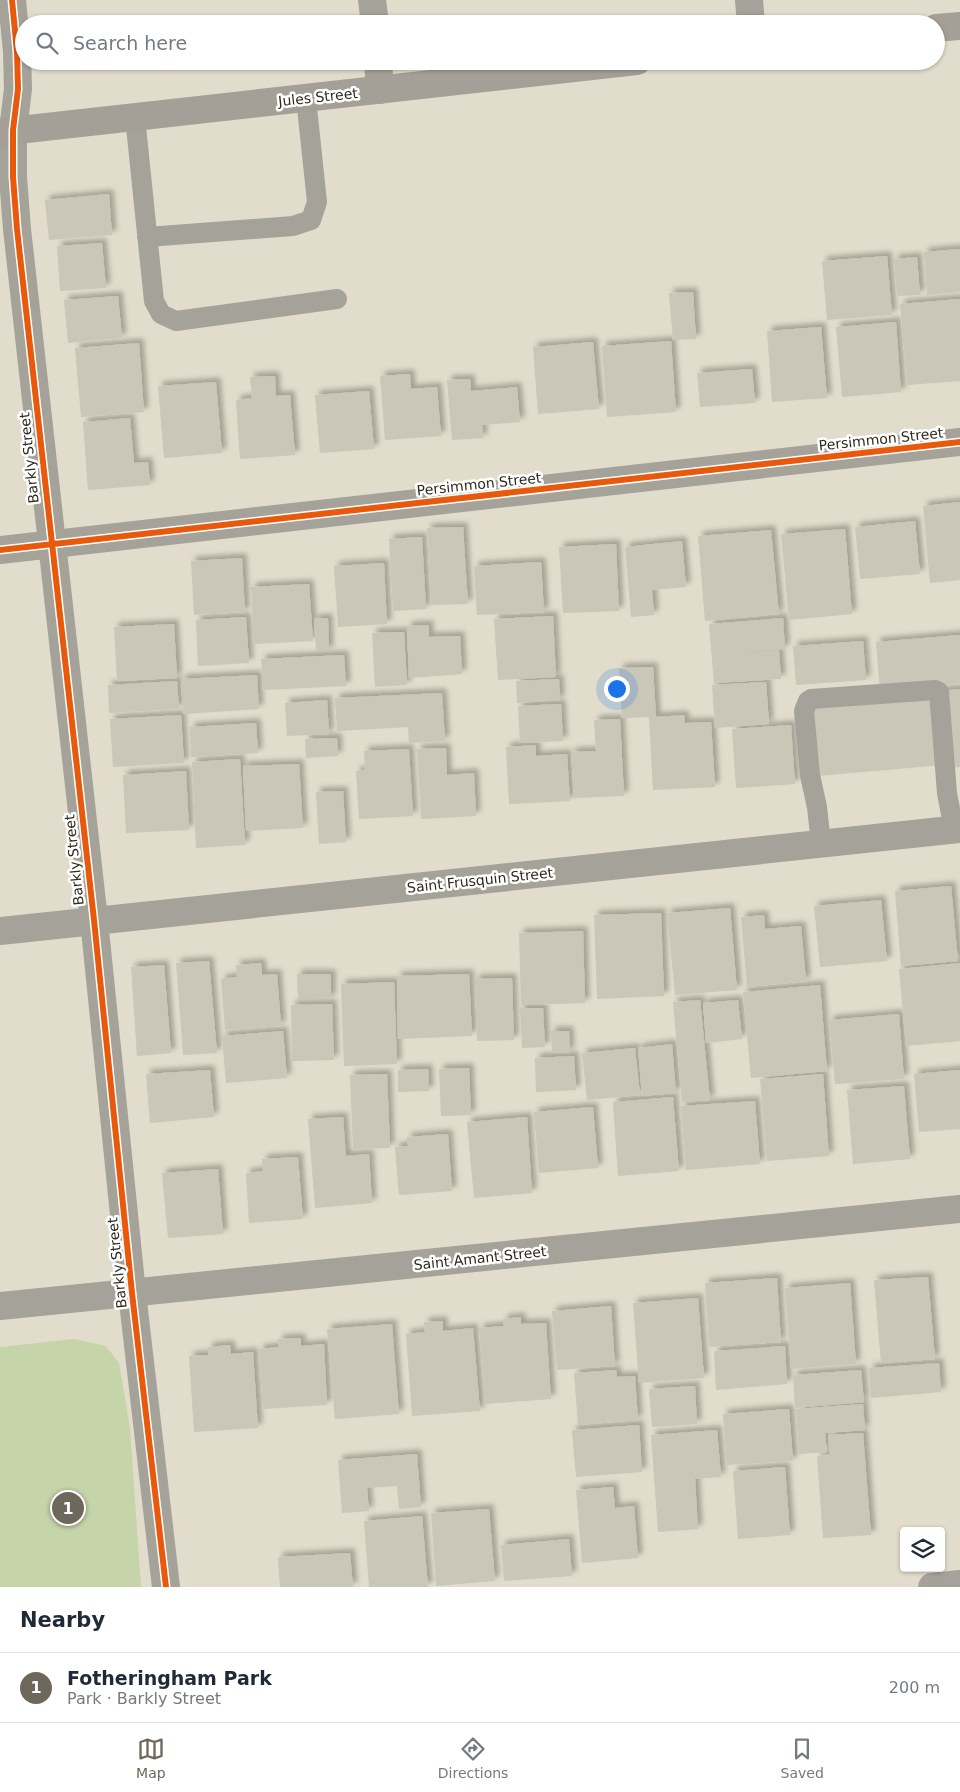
<!DOCTYPE html>
<html lang="en">
<head>
<meta charset="utf-8">
<style>
  body { margin:0; font-family:"DejaVu Sans",sans-serif; background:#f2f2f3; color:#1f2937 }
  .controls { position:absolute; right:15px; bottom:15px; display:grid; overflow:hidden; border-radius:5px; box-shadow:0 1px 4px #0004 }
  .controls button { width:45px; height:45px; display:grid; place-items:center; padding:0; border:0; border-bottom:1px solid #e0e1e3; background:#fff; color:#1f2937; font:25px sans-serif }
  .you { position:absolute; left:616px; top:688px; width:18px; height:18px; margin:-12px; border:4px solid #fff; border-radius:50%; background:#1a73e8; box-shadow:0 0 0 8px #1a73e833 }
  .badge { display:grid; place-items:center; width:32px; height:32px; border-radius:50%; background:#6d685b; color:#fff; font-size:16px; font-weight:700 }
  .pin { position:absolute; translate:-50% -50%; border:2px solid #fff; box-shadow:0 1px 5px #0006 }
  .list { margin:0; padding:0; list-style:none }
  h2 { display:flex; justify-content:space-between; align-items:center; height:65px; margin:0; padding:0 20px; font-size:21px }
  h2 small { font-size:16px; font-weight:400; color:#747a83 }
  .list li { display:grid; grid-template-columns:32px 1fr auto; gap:15px; align-items:center; box-sizing:border-box; height:70px; padding:0 20px; border-top:1px solid #e0e1e3 }
  .list b { display:block; font-size:19px; white-space:nowrap }
  .list p { margin:0; font-size:16px; white-space:nowrap; color:#747a83 }
  .list em { font-size:16px; font-style:normal; color:#747a83 }
  .icon { flex:none; width:28px; height:28px; fill:none; stroke:currentColor; stroke-width:2; stroke-linecap:round; stroke-linejoin:round }
  .map { position:relative; flex:none; width:960px; height:1587px; overflow:hidden }
  .search { position:absolute; background:#fff; box-shadow:0 1px 4px #0004; left:15px; right:15px; top:15px; height:55px; display:flex; align-items:center; gap:12px; box-sizing:border-box; padding:0 18px; border-radius:28px; color:#747a83; font-size:19px }
  .sheet { height:135px; background:#fff }
  nav { display:flex; justify-content:space-around; align-items:center; box-sizing:border-box; height:70px; border-top:1px solid #e0e1e3; background:#fff; font-size:14px; color:#747a83 }
  nav a { display:grid; justify-items:center; gap:2px }
  nav .on { color:#6d685b }
  .map>svg:first-child { display:block }
  .green { fill:#c6d4a9 }
  .building { fill:#cac6b8; filter:url(#shadow) }
  .lines { fill:none; stroke-linecap:round; stroke-linejoin:round }
  .lane { stroke:#a5a29a; stroke-width:20 }
  .street { stroke:#a5a29a; stroke-width:28 }
  .secondary { stroke:#a5a097; stroke-width:28 }
  .cycleway-casing { stroke:#fff; stroke-width:9 }
  .cycleway { stroke:#e8590c; stroke-width:6 }
  .labels { text-anchor:middle; dominant-baseline:central; stroke-width:5; stroke-linejoin:round; paint-order:stroke }
  .street-label { font-size:14px; fill:#2e2a1e; stroke:#fff }
</style>
</head>
<body>
<div class="map">
<svg width="960" height="1587" viewBox="0 0 960 1587">
  <defs>
    <filter id="shadow"><feDropShadow dx="4.5" dy="-4.5" stdDeviation="2.5" flood-color="#0004"/></filter>
  </defs>
  <rect width="100%" height="100%" fill="#e1dccb"/>
  <!-- green -->
  <path class="green" d="M 74,1339 L 106,1346 L 119,1363 L 130,1428 L 141,1587 L 0,1587 L 0,1347 Z"/>
  <!-- building -->
  <path class="building" d="M 109,194 L 112,235 L 49,240 L 45,200 Z
    M 102,243 L 106,288 L 60,291 L 57,246 Z
    M 960,249 L 960,292 L 927,295 L 924,252 Z
    M 887,256 L 892,315 L 827,320 L 822,261 Z
    M 917,257 L 920,295 L 897,296 L 894,259 Z
    M 693,292 L 696,339 L 673,340 L 669,293 Z
    M 118,296 L 122,338 L 68,343 L 64,300 Z
    M 960,299 L 960,381 L 907,385 L 900,304 Z
    M 896,322 L 901,392 L 842,397 L 836,327 Z
    M 821,327 L 827,398 L 772,402 L 767,331 Z
    M 671,341 L 676,412 L 607,417 L 602,346 Z
    M 593,342 L 599,409 L 538,414 L 533,347 Z
    M 139,343 L 144,412 L 81,417 L 75,348 Z
    M 752,369 L 755,403 L 700,407 L 697,373 Z
    M 410,374 L 411,389 L 437,387 L 441,436 L 385,440 L 380,376 Z
    M 275,376 L 276,396 L 290,395 L 295,455 L 240,459 L 236,400 L 252,398 L 250,377 Z
    M 470,379 L 471,391 L 517,387 L 520,422 L 482,425 L 483,438 L 452,440 L 447,380 Z
    M 216,382 L 222,453 L 164,458 L 158,386 Z
    M 369,391 L 374,449 L 320,453 L 315,395 Z
    M 130,418 L 134,463 L 148,462 L 150,485 L 88,490 L 83,422 Z
    M 960,502 L 960,580 L 930,583 L 923,506 Z
    M 915,521 L 920,574 L 860,579 L 855,527 Z
    M 463,527 L 468,604 L 431,605 L 427,528 Z
    M 845,529 L 852,614 L 789,620 L 781,534 Z
    M 771,530 L 779,614 L 705,621 L 698,536 Z
    M 422,537 L 426,609 L 393,611 L 389,539 Z
    M 682,541 L 686,587 L 652,590 L 654,615 L 631,617 L 625,547 Z
    M 616,544 L 619,611 L 563,613 L 559,547 Z
    M 242,558 L 245,612 L 194,615 L 191,561 Z
    M 541,562 L 544,612 L 477,615 L 474,566 Z
    M 384,563 L 387,624 L 338,627 L 334,566 Z
    M 309,584 L 313,641 L 254,644 L 251,587 Z
    M 553,616 L 556,677 L 498,680 L 494,619 Z
    M 246,617 L 249,663 L 198,666 L 196,620 Z
    M 328,618 L 329,651 L 316,651 L 314,619 Z
    M 783,618 L 785,649 L 737,653 L 779,650 L 781,679 L 714,683 L 709,624 Z
    M 174,624 L 177,678 L 117,681 L 114,627 Z
    M 429,625 L 429,637 L 460,636 L 462,674 L 409,678 L 407,626 Z
    M 404,632 L 407,685 L 375,687 L 372,633 Z
    M 960,635 L 960,684 L 880,691 L 876,642 Z
    M 863,641 L 866,680 L 796,685 L 793,646 Z
    M 344,655 L 346,686 L 263,690 L 261,659 Z
    M 653,667 L 656,717 L 684,715 L 685,723 L 711,722 L 715,787 L 653,790 L 649,717 L 622,718 L 619,668 Z
    M 257,675 L 259,709 L 183,714 L 181,679 Z
    M 559,679 L 560,700 L 517,703 L 516,681 Z
    M 177,681 L 179,709 L 109,713 L 108,685 Z
    M 766,682 L 769,724 L 715,728 L 712,685 Z
    M 960,689 L 960,767 L 948,768 L 941,691 Z
    M 442,693 L 445,741 L 409,743 L 408,727 L 337,731 L 335,698 Z
    M 936,693 L 943,765 L 817,776 L 811,704 Z
    M 327,700 L 329,734 L 287,736 L 285,703 Z
    M 561,704 L 563,741 L 520,743 L 518,706 Z
    M 181,715 L 184,763 L 113,767 L 110,719 Z
    M 620,719 L 624,796 L 574,798 L 571,752 L 596,751 L 594,720 Z
    M 256,723 L 258,753 L 191,757 L 190,727 Z
    M 791,725 L 795,784 L 736,788 L 732,729 Z
    M 337,738 L 338,756 L 306,758 L 305,739 Z
    M 536,745 L 536,756 L 567,754 L 570,801 L 509,804 L 506,747 Z
    M 446,748 L 447,775 L 474,773 L 476,816 L 421,819 L 417,749 Z
    M 409,749 L 413,816 L 359,819 L 356,771 L 365,770 L 364,751 Z
    M 240,759 L 245,845 L 196,848 L 192,762 Z
    M 299,764 L 303,828 L 246,831 L 243,766 Z
    M 186,771 L 189,830 L 126,833 L 123,775 Z
    M 343,791 L 346,842 L 319,844 L 316,792 Z
    M 951,886 L 958,961 L 901,966 L 895,891 Z
    M 881,900 L 887,961 L 820,967 L 814,906 Z
    M 730,908 L 737,990 L 675,995 L 667,913 Z
    M 661,913 L 664,996 L 597,999 L 594,915 Z
    M 764,915 L 765,929 L 801,926 L 806,981 L 747,987 L 741,917 Z
    M 583,931 L 585,1003 L 521,1005 L 519,933 Z
    M 209,961 L 217,1053 L 183,1055 L 176,963 Z
    M 261,963 L 262,975 L 277,974 L 281,1026 L 225,1030 L 221,979 L 237,977 L 236,965 Z
    M 960,963 L 960,1041 L 906,1046 L 899,969 Z
    M 164,965 L 171,1053 L 137,1056 L 131,967 Z
    M 297,974 L 331,974 L 331,999 L 298,999 Z
    M 469,974 L 472,1036 L 398,1039 L 397,976 Z
    M 512,978 L 514,1040 L 477,1041 L 475,979 Z
    M 394,982 L 397,1064 L 344,1066 L 341,984 Z
    M 820,985 L 827,1071 L 751,1078 L 743,992 Z
    M 700,1000 L 710,1100 L 682,1102 L 673,1002 Z
    M 738,1000 L 742,1039 L 706,1043 L 703,1003 Z
    M 332,1004 L 334,1060 L 292,1061 L 291,1005 Z
    M 520,1008 L 543,1008 L 545,1047 L 522,1048 Z
    M 899,1014 L 904,1079 L 835,1084 L 829,1020 Z
    M 283,1031 L 287,1078 L 226,1083 L 222,1036 Z
    M 551,1031 L 569,1031 L 570,1052 L 552,1053 Z
    M 672,1044 L 676,1093 L 642,1096 L 638,1048 Z
    M 635,1048 L 640,1095 L 587,1100 L 582,1053 Z
    M 574,1056 L 576,1090 L 536,1092 L 535,1058 Z
    M 469,1068 L 471,1115 L 441,1116 L 439,1069 Z
    M 428,1069 L 429,1091 L 398,1092 L 398,1070 Z
    M 210,1070 L 214,1117 L 150,1123 L 146,1074 Z
    M 960,1070 L 960,1129 L 919,1132 L 914,1074 Z
    M 387,1074 L 390,1148 L 353,1149 L 350,1075 Z
    M 823,1074 L 829,1156 L 767,1161 L 760,1079 Z
    M 904,1086 L 910,1159 L 853,1164 L 847,1090 Z
    M 673,1097 L 679,1171 L 618,1176 L 613,1102 Z
    M 755,1101 L 760,1164 L 686,1170 L 681,1106 Z
    M 593,1107 L 598,1168 L 539,1173 L 534,1112 Z
    M 343,1117 L 346,1156 L 369,1154 L 372,1203 L 315,1208 L 308,1119 Z
    M 527,1117 L 532,1193 L 474,1198 L 467,1122 Z
    M 448,1134 L 452,1191 L 399,1195 L 395,1147 L 408,1146 L 407,1137 Z
    M 298,1157 L 303,1219 L 249,1223 L 246,1173 L 263,1171 L 262,1159 Z
    M 218,1169 L 223,1234 L 168,1238 L 162,1173 Z
    M 928,1277 L 935,1359 L 881,1363 L 874,1280 Z
    M 777,1278 L 781,1342 L 709,1347 L 705,1283 Z
    M 850,1283 L 856,1364 L 791,1369 L 785,1288 Z
    M 698,1298 L 704,1378 L 639,1383 L 633,1303 Z
    M 611,1306 L 615,1366 L 557,1370 L 552,1311 Z
    M 521,1317 L 521,1324 L 546,1323 L 551,1399 L 485,1404 L 479,1328 L 504,1326 L 503,1319 Z
    M 443,1321 L 443,1331 L 473,1328 L 480,1411 L 412,1416 L 406,1334 L 425,1332 L 424,1322 Z
    M 392,1324 L 399,1414 L 335,1419 L 327,1329 Z
    M 301,1338 L 301,1346 L 324,1344 L 327,1405 L 263,1409 L 259,1349 L 279,1347 L 278,1339 Z
    M 230,1345 L 231,1354 L 253,1352 L 258,1428 L 194,1432 L 189,1356 L 208,1355 L 208,1347 Z
    M 785,1346 L 787,1384 L 716,1390 L 714,1351 Z
    M 939,1363 L 941,1392 L 871,1398 L 869,1368 Z
    M 616,1370 L 617,1377 L 635,1376 L 638,1420 L 578,1425 L 574,1373 Z
    M 861,1370 L 864,1402 L 795,1408 L 793,1375 Z
    M 695,1386 L 697,1424 L 652,1427 L 649,1389 Z
    M 863,1404 L 865,1430 L 825,1433 L 827,1452 L 799,1454 L 796,1409 Z
    M 789,1409 L 793,1461 L 727,1465 L 723,1414 Z
    M 639,1425 L 642,1472 L 576,1477 L 572,1430 Z
    M 717,1430 L 721,1477 L 695,1479 L 698,1529 L 658,1532 L 651,1435 Z
    M 863,1433 L 871,1535 L 823,1538 L 817,1456 L 830,1454 L 828,1435 Z
    M 417,1454 L 421,1507 L 399,1509 L 397,1486 L 367,1488 L 369,1511 L 342,1513 L 338,1460 Z
    M 785,1467 L 790,1535 L 738,1539 L 733,1471 Z
    M 613,1487 L 615,1508 L 634,1506 L 638,1558 L 582,1563 L 576,1490 Z
    M 489,1509 L 495,1581 L 436,1586 L 431,1513 Z
    M 422,1516 L 428,1587 L 369,1587 L 364,1521 Z
    M 569,1539 L 572,1576 L 504,1581 L 501,1545 Z
    M 350,1553 L 353,1587 L 280,1587 L 278,1557 Z"/>
  <g class="lines">
    <!-- lane -->
    <path class="lane" d="M 135,117 L 154,301 L 161,314 L 176,321 L 337,299
      M 147,237 L 293,226 L 311,220 L 317,202 L 306,98
      M 821,844 L 817,807 L 810,775 L 804,711 L 808,701 L 811,699 L 935,690 L 939,692 L 947,793 L 954,830"/>
    <!-- street -->
    <path class="street" d="M 12,0 L 17,52 L 18,89 L 13,130 L 13,177 L 17,229 L 94,920 L 132,1293 L 166,1587
      M 372,0 L 375,24
      M 749,0 L 751,24
      M 378,61 L 380,90
      M 0,550 L 960,442
      M 0,931 L 960,829
      M 0,1306 L 960,1209
      M 932,1587 L 960,1584"/>
    <!-- secondary -->
    <path class="secondary" d="M 936,28 L 960,26
      M 0,132 L 637,61"/>
    <!-- cycleway casing -->
    <g class="cycleway-casing">
      <path id="cycleway" d="M 12,0 L 17,52 L 18,89 L 13,130 L 13,177 L 17,229 L 94,920 L 132,1293 L 166,1587
        M 0,550 L 960,442"/>
    </g>
    <!-- cycleway -->
    <use href="#cycleway" class="cycleway"/>
  </g>
  <g class="labels">
    <!-- street labels -->
    <g class="street-label">
      <text transform="translate(318 97) rotate(-6)">Jules Street</text>
      <text transform="translate(881 439) rotate(-6)">Persimmon Street</text>
      <text transform="translate(29 458) rotate(-96)">Barkly Street</text>
      <text transform="translate(479 484) rotate(-6)">Persimmon Street</text>
      <text transform="translate(74 860) rotate(-96)">Barkly Street</text>
      <text transform="translate(480 880) rotate(-6)">Saint Frusquin Street</text>
      <text transform="translate(480 1258) rotate(-6)">Saint Amant Street</text>
      <text transform="translate(117 1263) rotate(-96)">Barkly Street</text>
    </g>
  </g>
</svg>
<div class="controls">
<button><svg class="icon" aria-label="layers" viewBox="0 0 24 24"><path d="M12 4l9 5-9 5-9-5zM3 14l9 5 9-5"/></svg></button>
</div>
<div class="you"></div>
<div class="pin badge" style="left:68px;top:1508px">1</div>
<div class="search"><svg class="icon" aria-label="search" viewBox="0 0 24 24"><circle cx="10" cy="10" r="6"/><path d="M15 15l6 6"/></svg>Search here</div>
</div>
<section class="sheet">
<h2>Nearby<small></small></h2>
<ul class="list">
<li><span class="badge">1</span><div><b>Fotheringham Park</b><p>Park · Barkly Street</p></div><em>200 m</em></li>
</ul>
</section>
<nav>
<a class="on"><svg class="icon" aria-label="map" viewBox="0 0 24 24"><path d="M3 6l6-2 6 2 6-2v14l-6 2-6-2-6 2zM9 4v14M15 6v14"/></svg>Map</a>
<a><svg class="icon" aria-label="directions" viewBox="0 0 24 24"><path d="M12 3l9 9-9 9-9-9zM9 14v-3h6M13 9l2 2-2 2"/></svg>Directions</a>
<a><svg class="icon" aria-label="saved" viewBox="0 0 24 24"><path d="M7 4h10v16l-5-4-5 4z"/></svg>Saved</a>
</nav>
</body>
</html>
